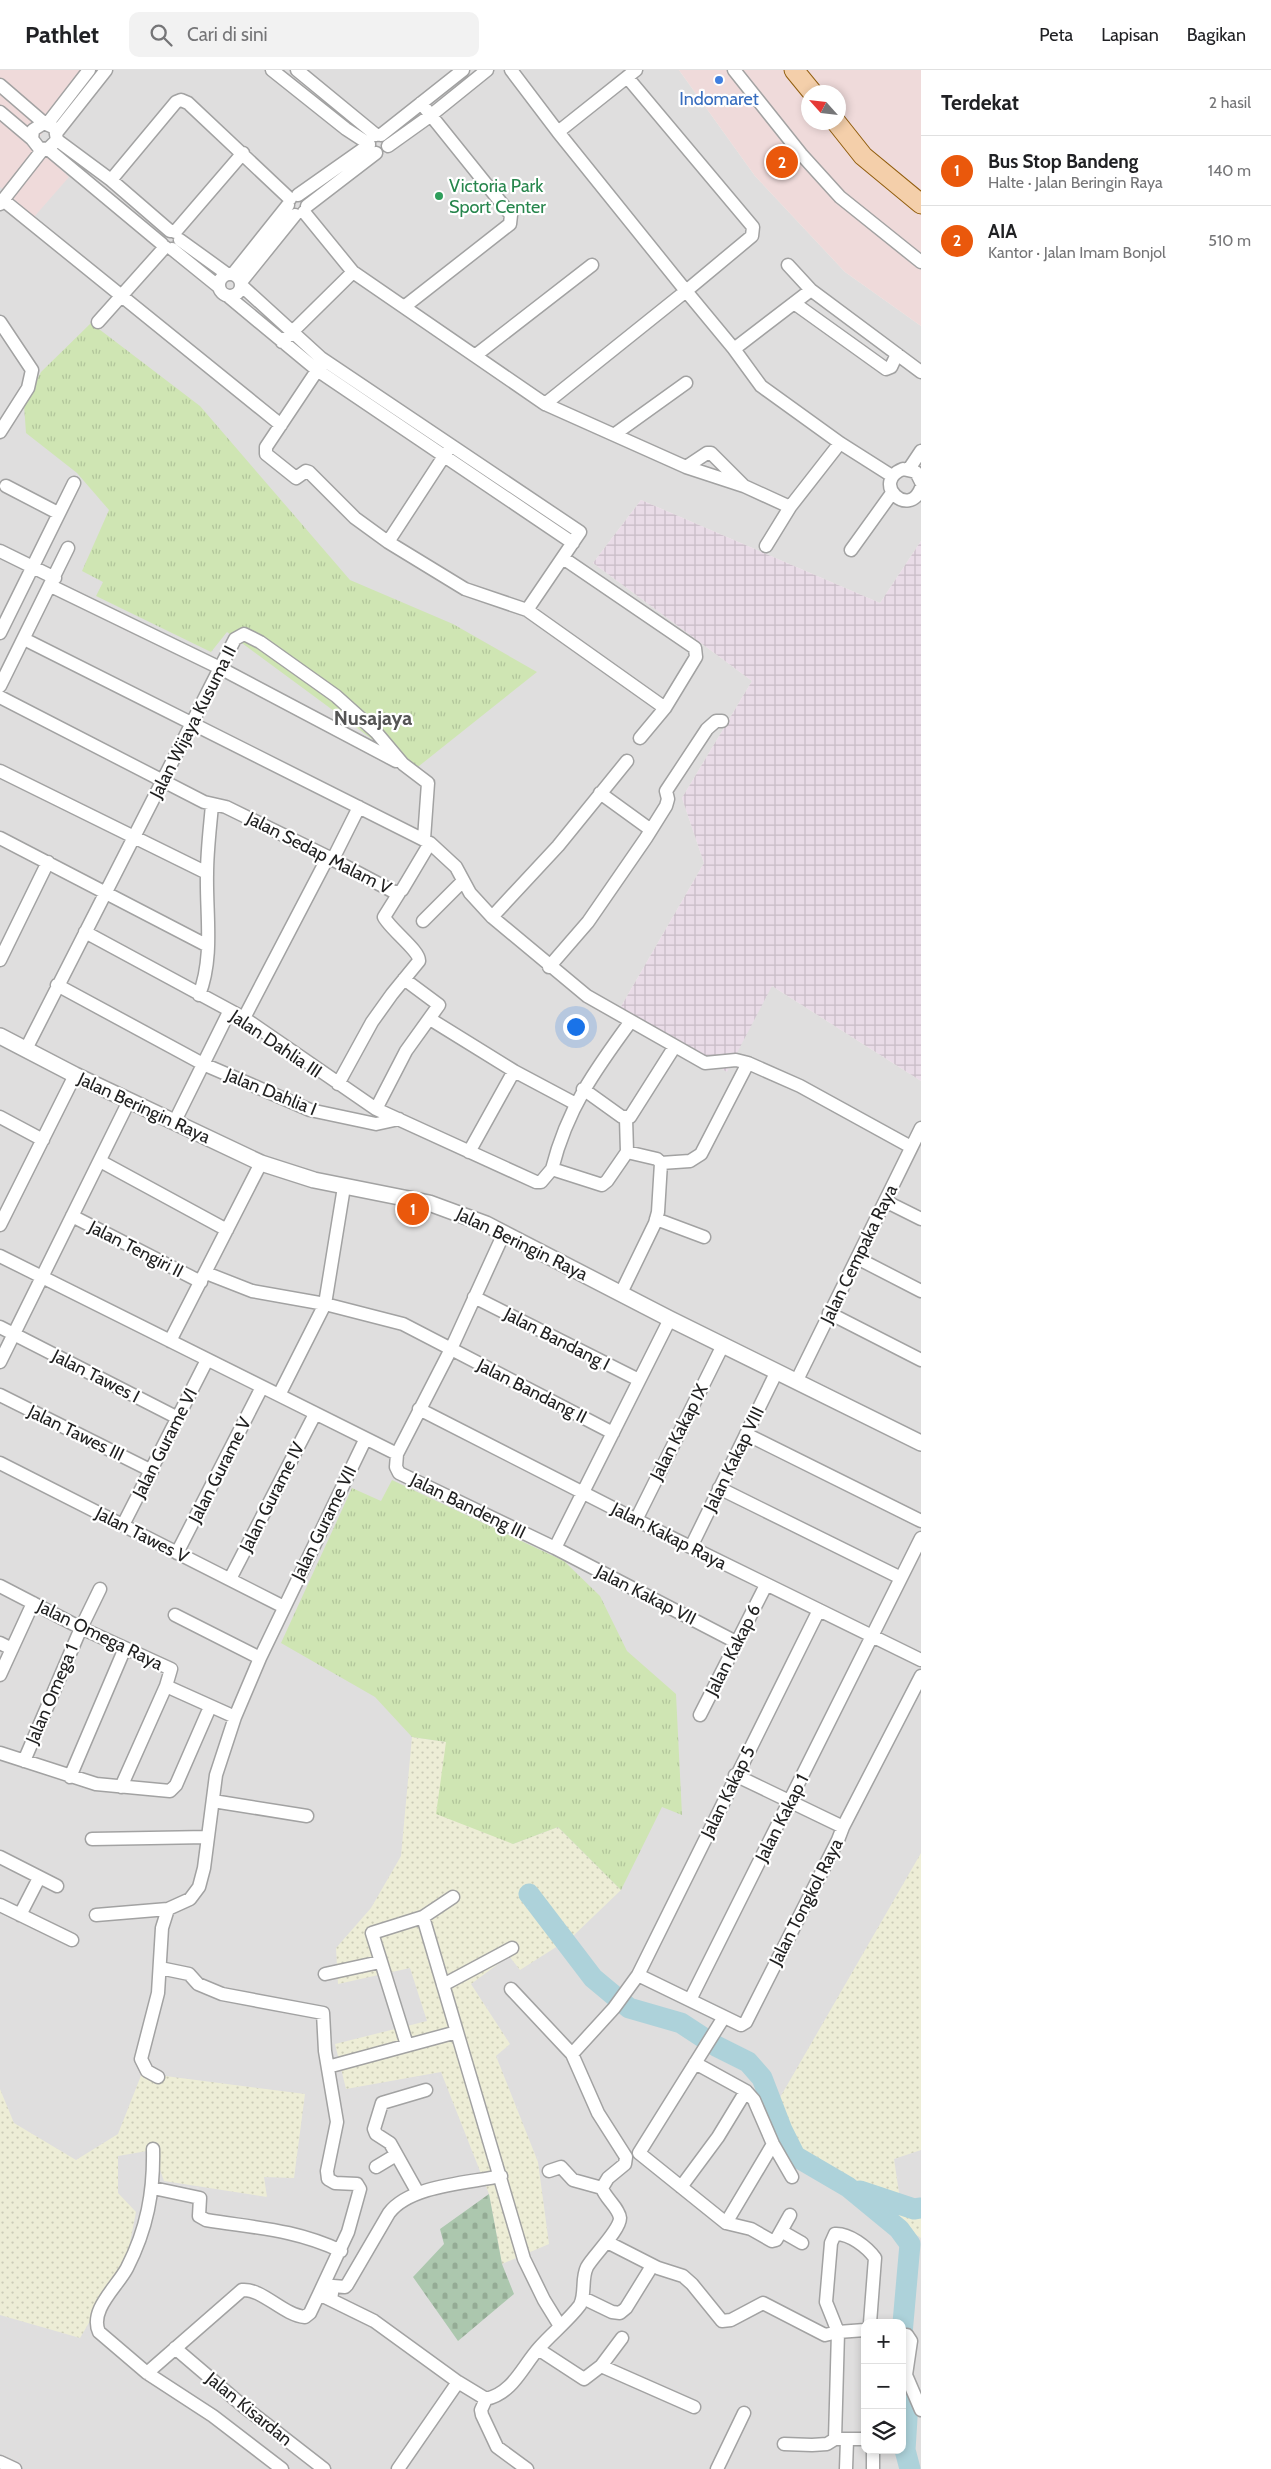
<!DOCTYPE html>
<html lang="id">
<head>
<meta charset="utf-8">
<style>
  body { margin:0; font-family:Cabin,sans-serif; background:#f2f2f2; color:#202124 }
  .controls { position:absolute; right:15px; bottom:15px; display:grid; overflow:hidden; border-radius:10px; box-shadow:0 2px 8px #0003 }
  .controls button { width:45px; height:45px; display:grid; place-items:center; padding:0; border:0; border-bottom:1px solid #e0e0e0; background:#fff; color:#202124; font:25px sans-serif }
  .compass { position:absolute; left:801px; top:15px; width:45px; height:45px; border-radius:50%; background:#fff; box-shadow:0 2px 8px #0003; rotate:297deg }
  .you { position:absolute; left:575px; top:956px; width:18px; height:18px; margin:-12px; border:4px solid #fff; border-radius:50%; background:#1a73e8; box-shadow:0 0 0 8px #1a73e833 }
  .badge { display:grid; place-items:center; width:32px; height:32px; border-radius:50%; background:#ea580c; color:#fff; font-size:16px; font-weight:700 }
  .pin { position:absolute; translate:-50% -50%; border:2px solid #fff; box-shadow:0 1px 5px #0006 }
  .list { margin:0; padding:0; list-style:none }
  h2 { display:flex; justify-content:space-between; align-items:center; height:65px; margin:0; padding:0 20px; font-size:21px }
  h2 small { font-size:16px; font-weight:400; color:#757577 }
  .list li { display:grid; grid-template-columns:32px 1fr auto; gap:15px; align-items:center; box-sizing:border-box; height:70px; padding:0 20px; border-top:1px solid #e0e0e0 }
  .list b { display:block; font-size:19px; white-space:nowrap }
  .list p { margin:0; font-size:16px; white-space:nowrap; color:#757577 }
  .list em { font-size:16px; font-style:normal; color:#757577 }
  .icon { flex:none; width:28px; height:28px; fill:none; stroke:currentColor; stroke-width:2; stroke-linecap:round; stroke-linejoin:round }
  .map { position:relative; flex:none; width:921px; height:2399px; overflow:hidden }
  header { display:flex; align-items:center; gap:30px; box-sizing:border-box; height:70px; padding:0 25px; background:#fff; border-bottom:1px solid #e0e0e0 }
  header strong { font-size:24px }
  nav { display:flex; gap:28px; margin-inline-start:auto; font-size:18px }
  .search { width:350px; height:45px; background:#f2f2f2; display:flex; align-items:center; gap:12px; box-sizing:border-box; padding:0 18px; border-radius:10px; color:#757577; font-size:19px }
  main { display:flex }
  aside { flex:1; background:#fff }
  .map>svg:first-child { display:block }
  .residential { fill:#dfdede; fill-rule:evenodd }
  .commercial { fill:#efdada; fill-rule:evenodd }
  .industrial { fill:url(#industrial-grid) }
  .farmland { fill:url(#farmland-dots) }
  .grass { fill:url(#grass-tufts) }
  .cemetery { fill:url(#cemetery-stones) }
  .lines { fill:none; stroke-linecap:round; stroke-linejoin:round }
  .river { stroke:#add2da; stroke-width:21 }
  .minor-casing { stroke:#a2a2a2; stroke-width:15 }
  .tertiary-casing { stroke:#a2a2a2; stroke-width:18 }
  .primary-casing { stroke:#915d0d; stroke-width:21 }
  .minor { stroke:#fff; stroke-width:12 }
  .tertiary { stroke:#fff; stroke-width:15 }
  .primary { stroke:#f4cfaa; stroke-width:19 }
  .shop-dot { fill:#3f7fe0; stroke:#fff; stroke-width:2 }
  .leisure-dot { fill:#2e9e5b; stroke:#fff; stroke-width:2 }
  .labels { text-anchor:middle; dominant-baseline:central; stroke-width:4.5; stroke-linejoin:round; paint-order:stroke }
  .shop-label { font-size:18px; fill:#366cbe; stroke:#fff }
  .leisure-label { font-size:18px; fill:#27864d; stroke:#fff; text-anchor:start }
  .street-label { font-size:18px; fill:#212121; stroke:#fff }
  .quarter-label { font-size:20px; font-weight:bold; fill:#545454; stroke:#fff }
</style>
</head>
<body>
<header>
<strong>Pathlet</strong>
<div class="search"><svg class="icon" aria-label="search" viewBox="0 0 24 24"><circle cx="10" cy="10" r="6"/><path d="M15 15l6 6"/></svg>Cari di sini</div>
<nav><a>Peta</a><a>Lapisan</a><a>Bagikan</a></nav>
</header>
<main>
<div class="map">
<svg width="921" height="2399" viewBox="0 0 921 2399">
  <defs>
    <pattern id="industrial-grid" width="8" height="8" patternUnits="userSpaceOnUse" patternTransform="scale(1.25)"><rect width="8" height="8" fill="#e9dbe7"/><path d="M0 4h8M4 0v8" fill="none" stroke="#c8bcc6"/></pattern>
    <pattern id="farmland-dots" width="8" height="8" patternUnits="userSpaceOnUse" patternTransform="scale(1.25)"><rect width="8" height="8" fill="#ededd6"/><path d="M2 2h.1M6 6h.1" fill="none" stroke="#cbcbb7" stroke-width="1.8" stroke-linecap="round"/></pattern>
    <pattern id="grass-tufts" width="24" height="20" patternUnits="userSpaceOnUse" patternTransform="scale(1.25)"><rect width="24" height="20" fill="#cfe5b3"/><path d="M3 7l-1-3M5 7V3M7 7l1-3M15 17l-1-3M17 17v-4M19 17l1-3" fill="none" stroke="#b1c49a"/></pattern>
    <pattern id="cemetery-stones" width="16" height="16" patternUnits="userSpaceOnUse" patternTransform="scale(1.25)"><rect width="16" height="16" fill="#acc7ae"/><path d="M2 7V4a2 2 0 0 1 4 0v3zM10 15v-3a2 2 0 0 1 4 0v3z" fill="#94ab95"/></pattern>
  </defs>
  <rect width="100%" height="100%" fill="#f0ede8"/>
  <!-- residential -->
  <path class="residential" d="M 0,0 L 679,0 L 755,106 L 845,202 L 921,256 L 921,471 L 880,533 L 641,430 L 593,493 L 752,611 L 682,728 L 704,793 L 619,940 L 772,916 L 921,1011 L 921,2399 L 0,2399 ZM 865,2253 L 902,2253 L 902,2380 L 865,2380 Z"/>
  <!-- commercial -->
  <path class="commercial" d="M 0,0 L 91,0 L 34,74 L 69,107 L 34,147 L 0,117 Z
    M 679,0 L 921,0 L 921,256 L 845,202 L 755,106 ZM 808,22 L 838,22 L 838,52 L 808,52 Z"/>
  <!-- industrial -->
  <path class="industrial" d="M 641,430 L 880,533 L 921,471 L 921,1011 L 772,916 L 727,1002 L 619,940 L 704,793 L 682,728 L 752,611 L 593,493 Z"/>
  <!-- farmland -->
  <path class="farmland" d="M 412,1667 L 446,1672 L 513,1774 L 558,1757 L 621,1820 L 572,1867 L 520,1900 L 509,1886 L 471,1914 L 510,1974 L 496,1986 L 538,2092 L 549,2174 L 502,2194 L 489,2124 L 441,2002 L 346,2019 L 335,1974 L 427,1951 L 410,1898 L 338,1914 L 336,1878 L 371,1838 L 401,1786 Z
    M 921,1783 L 921,2080 L 894,2089 L 901,2136 L 921,2136 L 921,2168 L 809,2096 L 778,2031 Z
    M 142,2003 L 305,2024 L 294,2108 L 264,2107 L 267,2127 L 164,2111 L 153,2080 L 118,2086 L 118,2123 L 136,2142 L 127,2188 L 80,2268 L 0,2245 L 0,2019 L 14,2053 L 76,2090 L 118,2064 Z"/>
  <!-- grass -->
  <path class="grass" d="M 91,253 L 200,336 L 350,510 L 453,554 L 537,602 L 414,700 L 227,562 L 211,582 L 96,526 L 103,512 L 82,501 L 109,440 L 77,403 L 26,363 L 24,335 L 41,302 Z
    M 392,1410 L 564,1491 L 600,1526 L 627,1581 L 676,1624 L 682,1745 L 662,1737 L 621,1820 L 558,1757 L 513,1774 L 436,1744 L 446,1672 L 412,1667 L 375,1627 L 281,1573 L 352,1418 L 381,1431 Z"/>
  <!-- cemetery -->
  <path class="cemetery" d="M 489,2124 L 502,2194 L 514,2224 L 458,2271 L 413,2207 L 444,2174 L 440,2159 Z"/>
  <g class="lines">
    <!-- river -->
    <path class="river" d="M 529,1824 L 593,1908 L 629,1938 L 681,1953 L 716,1976 L 748,1992 L 762,2008 L 782,2060 L 795,2086 L 848,2117 L 899,2159 L 910,2174 L 902,2264
      M 860,2121 L 914,2139 L 921,2138
      M 902,2315 L 908,2332 L 905,2380 L 910,2399"/>
    <!-- minor casing -->
    <g class="minor-casing">
      <path id="minor" d="M 272,0 L 346,59 L 369,74
        M 297,0 L 376,65
        M 734,0 L 801,84 L 840,127 L 921,192
        M 627,7 L 753,157 L 752,166 L 686,221 L 734,279 L 761,316 L 840,373 L 892,406
        M 0,15 L 44,53 L 55,58 L 57,70 L 48,79 L 39,78 L 32,69 L 33,60 L 44,53
        M 0,42 L 32,69
        M 48,53 L 89,0
        M 57,62 L 106,0
        M 558,62 L 636,0
        M 381,65 L 463,0
        M 57,70 L 111,110 L 170,161
        M 388,76 L 430,46 L 487,0
        M 48,79 L 162,174
        M 111,110 L 176,32 L 181,30 L 188,33 L 290,129
        M 298,125 L 369,75
        M 3,130 L 281,355
        M 0,134 L 43,79
        M 307,136 L 376,83
        M 304,142 L 353,202
        M 175,162 L 243,83
        M 180,170 L 227,204
        M 172,179 L 219,217
        M219 215a11 11 0 1 1 22 0a11 11 0 1 1-22 0Z
        M 233,204 L 288,135
        M 241,212 L 295,145
        M 242,216 L 321,288 L 580,462 L 527,540
        M 811,220 L 921,302
        M 229,227 L 317,300 L 573,473
        M 794,233 L 886,299 L 891,297 L 897,284
        M 404,237 L 510,154 L 511,145 L 421,33
        M 0,252 L 32,300 L 28,318 L 0,362
        M 98,252 L 165,177
        M 282,272 L 353,202 L 545,334 L 686,221 L 558,62 L 511,0
        M 734,279 L 811,220 L 788,195
        M 476,285 L 592,195
        M 324,290 L 266,377 L 266,384 L 296,408 L 306,401 L 309,402 L 355,448 L 388,472 L 465,519 L 527,540 L 665,638
        M 545,334 L 686,397 L 744,416 L 790,437
        M 615,364 L 686,313
        M 686,397 L 707,383 L 711,383 L 743,415
        M 909,399 L 921,381
        M 921,412 L 916,402 L 903,399 C 870,412 909,450 921,418
        M 6,416 L 58,443
        M 388,472 L 448,380
        M 766,476 L 790,437 L 840,373
        M 851,480 L 892,423
        M 0,481 L 55,508
        M 563,488 L 695,578 L 696,587 L 665,638 L 640,668
        M 51,516 L 220,598 L 396,691
        M 0,563 L 74,413
        M 24,569 L 430,773 L 456,797 L 470,823 L 492,847 L 587,926 L 705,993 L 736,990 L 748,993 L 800,1016 L 911,1077
        M 0,616 L 68,478
        M 0,627 L 204,732 L 226,737 L 328,787 L 396,823 L 402,820 L 430,773
        M 0,701 L 207,803
        M 600,723 L 651,760
        M 0,768 L 208,876
        M 333,789 L 359,737
        M 492,847 L 558,776 L 627,691
        M 423,851 L 463,811
        M 85,862 L 244,948 L 376,1039 L 536,1112 L 541,1112 L 552,1099
        M 0,890 L 48,792
        M 549,897 L 588,852 L 646,768 L 666,736 L 668,729 L 666,721 L 707,659 L 716,651 L 722,651
        M 57,915 L 203,994 L 310,1040 L 376,1054 L 399,1049
        M 199,925 C 214,887 206,844 207,804 C 207,781 210,758 212,735
        M 244,948 L 328,787
        M 430,949 L 514,1001 L 576,1034
        M 26,979 L 220,598 L 235,569 L 244,564 L 260,572 L 336,626 L 376,662 L 403,694 L 428,713 L 424,769
        M 338,1014 L 372,952 L 392,924 L 419,891 C 420,881 390,859 384,847 L 399,823
        M 583,1019 L 622,1047 L 630,1047 L 675,976
        M 376,1039 L 406,981 L 439,935 L 404,909
        M 0,1047 L 43,1070
        M 626,1048 L 627,1082 L 607,1111 L 602,1115 L 552,1099 C 567,1039 595,1000 631,951
        M 174,1053 L 229,942
        M 469,1082 L 514,1001
        M 627,1082 L 657,1089 L 661,1093 L 690,1091 L 701,1084 L 748,993
        M 100,1091 L 227,1160
        M 885,1131 L 921,1149
        M 72,1146 L 201,1212
        M 656,1149 L 704,1167
        M 0,1155 L 75,1005
        M 504,1163 L 451,1279 L 397,1384 L 396,1397 L 399,1403 L 555,1478 L 736,1572
        M 0,1186 L 397,1384
        M 857,1188 L 921,1221
        M 206,1203 L 252,1221 L 325,1234 L 403,1254 L 613,1363
        M 621,1223 L 655,1153 L 658,1142 L 661,1093
        M 474,1227 L 639,1310
        M 829,1243 L 921,1290
        M 0,1257 L 178,1348
        M 170,1271 L 261,1093
        M 0,1292 L 129,1031
        M 797,1310 L 921,1058
        M 0,1325 L 152,1401
        M 279,1325 L 325,1234 L 344,1117
        M 419,1339 L 662,1463 L 921,1590
        M 746,1364 L 921,1451
        M 0,1393 L 284,1537
        M 719,1418 L 901,1508
        M 636,1450 L 723,1275
        M 123,1455 L 207,1290
        M 691,1477 L 777,1301
        M 555,1478 L 670,1249
        M 177,1483 L 262,1317
        M 230,1509 L 315,1344
        M 0,1516 L 81,1558 L 171,1599 L 166,1616 L 121,1717
        M 175,1545 L 260,1588
        M 0,1573 L 12,1579
        M 0,1605 L 33,1533
        M 166,1616 L 235,1647
        M 700,1645 L 766,1515
        M 0,1683 L 96,1714 L 170,1721 L 176,1715 L 210,1637
        M 24,1691 L 81,1558 L 100,1519
        M 735,1705 L 843,1757
        M 70,1707 L 125,1578
        M 213,1731 L 307,1746
        M 92,1769 L 208,1767
        M 0,1787 L 57,1816
        M 0,1835 L 72,1870
        M 20,1845 L 39,1808
        M 96,1845 L 168,1839
        M 423,1847 L 457,1962
        M 160,1898 L 189,1904 L 198,1914 L 222,1924 L 323,1943 L 325,1981 L 337,2052 L 327,2101 L 328,2109 L 335,2113 L 357,2114 L 360,2119 L 348,2162 L 319,2224 L 374,2251 L 458,2312
        M 325,1904 L 380,1892
        M 638,1905 L 741,1955 L 746,1952 L 838,1770 L 843,1757 L 921,1606
        M 443,1915 L 512,1878
        M 690,1930 L 921,1468
        M 724,1947 L 639,2083 L 726,2153 L 751,2159 L 772,2171 L 776,2170 L 790,2145
        M 407,1975 L 372,1863 L 423,1847 L 453,1827
        M 572,1984 L 614,1938 L 638,1905 L 819,1540
        M 695,1993 L 746,2021 L 754,2030 L 773,2074 L 792,2107
        M 335,1995 L 457,1962 L 524,2189 L 544,2230 L 560,2256
        M 158,2007 L 147,2001 L 141,1989 L 158,1923 L 162,1858 L 168,1839 L 190,1829 L 199,1817 L 204,1798 L 216,1705 L 235,1647 L 260,1588 L 365,1370
        M 153,2079 C 154,2122 147,2159 127,2198 C 117,2217 89,2240 99,2262 L 147,2303 L 213,2346 L 282,2399
        M 376,2097 L 396,2085
        M 549,2101 L 561,2097 L 573,2110 L 602,2118
        M 681,2117 L 718,2067 L 746,2021
        M 153,2118 L 200,2128 L 199,2146 L 206,2150 C 255,2158 294,2159 341,2181
        M 418,2123 L 390,2073 L 376,2064 L 374,2059 L 382,2033 L 426,2020
        M 726,2153 L 773,2074
        M 781,2161 L 802,2173
        M 607,2172 L 658,2198 L 683,2206 L 692,2214 L 722,2251 L 731,2250 L 763,2233 L 825,2265 L 838,2262 L 865,2260
        M 583,2228 L 612,2242 L 620,2243 L 626,2238 L 652,2196
        M 331,2230 L 333,2216 L 345,2217 L 347,2215 L 389,2143 C 410,2115 469,2113 501,2106
        M 902,2265 L 907,2265 L 911,2271 L 906,2305 L 921,2340
        M 175,2278 L 243,2336 L 324,2399
        M 538,2279 L 584,2309 L 601,2296 L 622,2268
        M 601,2296 L 694,2337
        M 147,2303 L 242,2220 C 262,2218 283,2245 305,2247 L 310,2243 L 319,2224
        M 486,2329 L 481,2340 L 482,2345 L 497,2377 L 527,2399
        M 835,2369 L 838,2262 L 826,2232 L 831,2173 L 835,2164 C 849,2163 867,2177 875,2188 L 870,2253
        M 784,2374 L 812,2375 L 827,2374 L 835,2369 L 865,2369
        M 0,2392 L 15,2399
        M 398,2399 L 458,2312 L 486,2329 C 513,2323 522,2297 539,2278 C 552,2263 568,2251 580,2235 C 586,2223 581,2209 587,2197 C 593,2186 620,2160 620,2148 C 619,2138 605,2128 602,2118 L 608,2108 L 625,2094 L 626,2087 L 598,2043 L 572,1984 L 511,1919
        M 717,2399 L 744,2343
        M 846,2399 L 847,2370
        M 873,2399 L 873,2380"/>
    </g>
    <!-- tertiary casing -->
    <g class="tertiary-casing">
      <path id="tertiary" d="M 0,966 L 75,1005 L 261,1093 L 314,1110 L 429,1133 L 486,1154 L 670,1249 L 921,1373"/>
    </g>
    <!-- primary casing -->
    <g class="primary-casing">
      <path id="primary" d="M 794,0 L 812,22
        M 836,52 L 863,86 L 921,134"/>
    </g>
    <!-- minor -->
    <use href="#minor" class="minor"/>
    <!-- tertiary -->
    <use href="#tertiary" class="tertiary"/>
    <!-- primary -->
    <use href="#primary" class="primary"/>
  </g>
  <!-- markers -->
  <circle class="shop-dot" cx="719" cy="10" r="5"/>
  <circle class="leisure-dot" cx="439" cy="126" r="5"/>
  <g class="labels">
    <!-- shop labels -->
    <g class="shop-label">
      <text x="719" y="29">Indomaret</text>
    </g>
    <!-- leisure labels -->
    <g class="leisure-label">
      <text x="449" y="116">Victoria Park<tspan x="449" dy="21">Sport Center</tspan></text>
    </g>
    <!-- street labels -->
    <g class="street-label">
      <text transform="translate(193 652) rotate(-63)">Jalan Wijaya Kusuma II</text>
      <text transform="translate(319 783) rotate(27)">Jalan Sedap Malam V</text>
      <text transform="translate(276 974) rotate(34)">Jalan Dahlia III</text>
      <text transform="translate(271 1022) rotate(22)">Jalan Dahlia I</text>
      <text transform="translate(144 1038) rotate(25)">Jalan Beringin Raya</text>
      <text transform="translate(522 1174) rotate(26)">Jalan Beringin Raya</text>
      <text transform="translate(136 1179) rotate(27)">Jalan Tengiri II</text>
      <text transform="translate(859 1184) rotate(-64)">Jalan Cempaka Raya</text>
      <text transform="translate(557 1269) rotate(27)">Jalan Bandang I</text>
      <text transform="translate(96 1306) rotate(27)">Jalan Tawes I</text>
      <text transform="translate(532 1321) rotate(27)">Jalan Bandang II</text>
      <text transform="translate(679 1362) rotate(-63)">Jalan Kakap IX</text>
      <text transform="translate(76 1363) rotate(26)">Jalan Tawes III</text>
      <text transform="translate(165 1373) rotate(-63)">Jalan Gurame VI</text>
      <text transform="translate(734 1389) rotate(-64)">Jalan Kakap VIII</text>
      <text transform="translate(220 1400) rotate(-63)">Jalan Gurame V</text>
      <text transform="translate(272 1427) rotate(-63)">Jalan Gurame IV</text>
      <text transform="translate(468 1436) rotate(26)">Jalan Bandeng III</text>
      <text transform="translate(324 1453) rotate(-64)">Jalan Gurame VII</text>
      <text transform="translate(142 1465) rotate(27)">Jalan Tawes V</text>
      <text transform="translate(669 1466) rotate(27)">Jalan Kakap Raya</text>
      <text transform="translate(646 1525) rotate(27)">Jalan Kakap VII</text>
      <text transform="translate(100 1565) rotate(26)">Jalan Omega Raya</text>
      <text transform="translate(733 1580) rotate(-63)">Jalan Kakap 6</text>
      <text transform="translate(52 1624) rotate(-67)">Jalan Omega 1</text>
      <text transform="translate(728 1722) rotate(-64)">Jalan Kakap 5</text>
      <text transform="translate(782 1748) rotate(-63)">Jalan Kakap 1</text>
      <text transform="translate(806 1832) rotate(-63)">Jalan Tongkol Raya</text>
      <text transform="translate(249 2339) rotate(39)">Jalan Kisardan</text>
    </g>
    <!-- quarter labels -->
    <g class="quarter-label">
      <text x="373" y="648">Nusajaya</text>
    </g>
  </g>
</svg>
<div class="controls">
<button>+</button>
<button>−</button>
<button><svg class="icon" aria-label="layers" viewBox="0 0 24 24"><path d="M12 4l9 5-9 5-9-5zM3 14l9 5 9-5"/></svg></button>
</div>
<svg class="compass" viewBox="-18 -18 36 36"><path d="M0-13l5 13h-10z" fill="#e53935"/><path d="M0 13l5-13h-10z" fill="#757577"/></svg>
<div class="you"></div>
<div class="pin badge" style="left:413px;top:1139px">1</div>
<div class="pin badge" style="left:782px;top:92px">2</div>
</div>
<aside>
<h2>Terdekat<small>2 hasil</small></h2>
<ul class="list">
<li><span class="badge">1</span><div><b>Bus Stop Bandeng</b><p>Halte · Jalan Beringin Raya</p></div><em>140 m</em></li>
<li><span class="badge">2</span><div><b>AIA</b><p>Kantor · Jalan Imam Bonjol</p></div><em>510 m</em></li>
</ul>
</aside>
</main>
</body>
</html>
